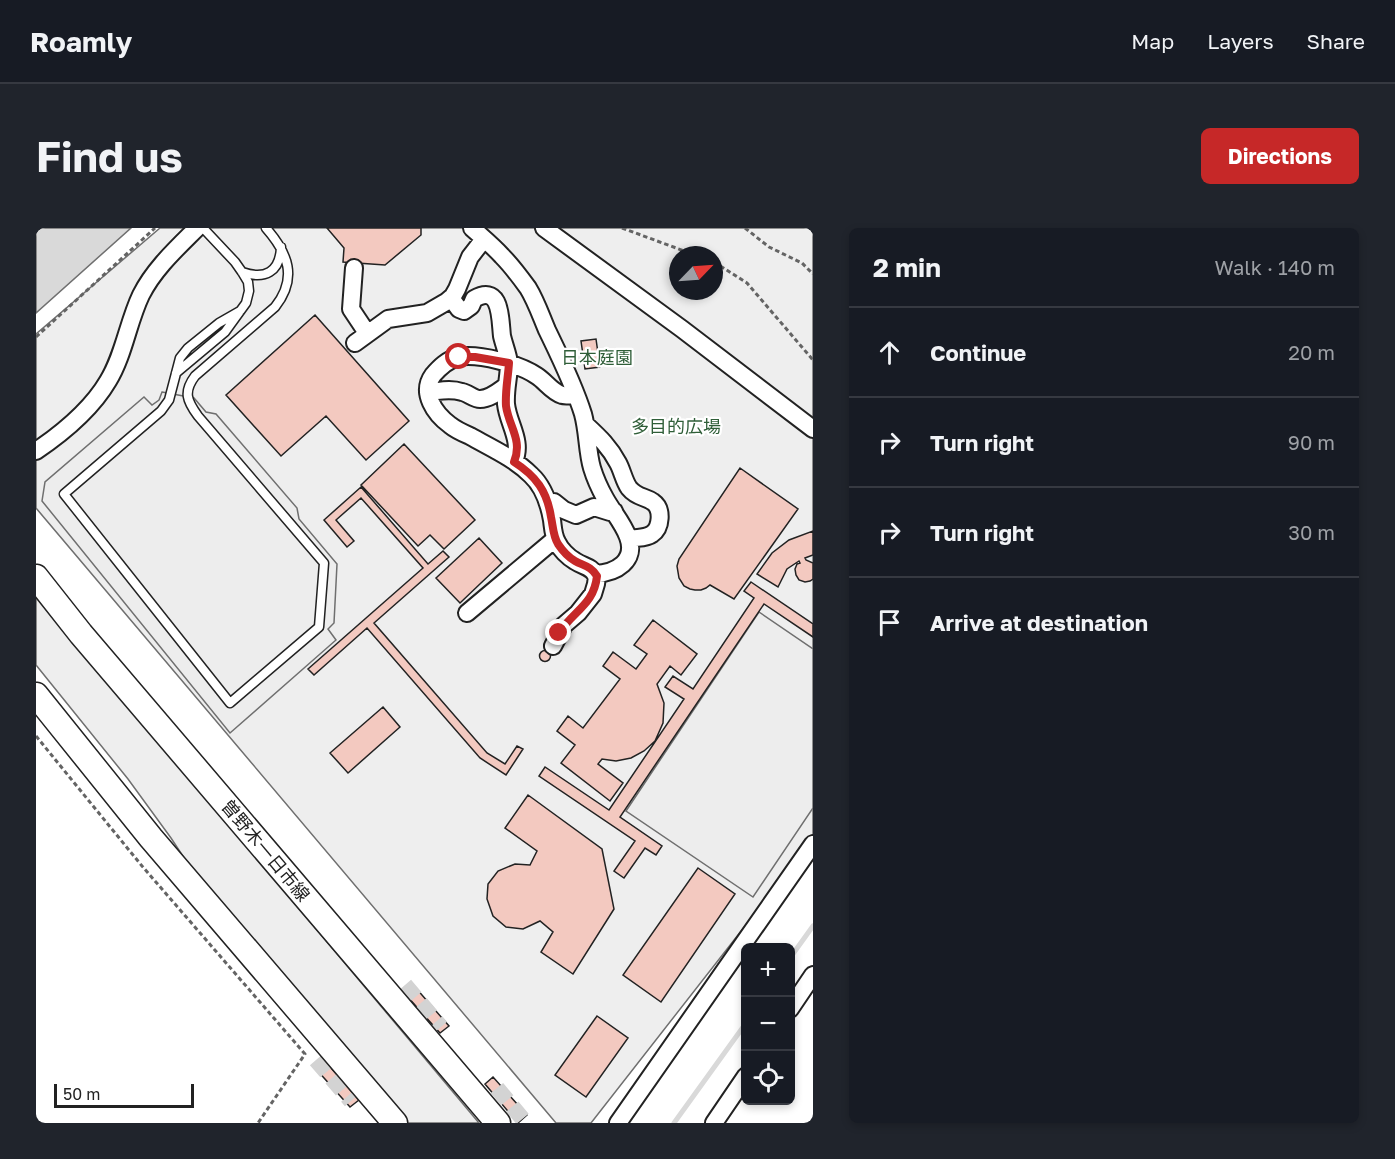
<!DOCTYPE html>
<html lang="en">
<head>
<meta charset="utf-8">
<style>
  body { margin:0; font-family:"Golos Text","Noto Sans JP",sans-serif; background:#20242c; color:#f1f3f6 }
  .controls { position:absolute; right:18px; bottom:18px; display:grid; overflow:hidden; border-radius:9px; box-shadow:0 3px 9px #0003 }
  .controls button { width:54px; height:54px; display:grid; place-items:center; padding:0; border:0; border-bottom:2px solid #363941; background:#171b24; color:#f1f3f6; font:30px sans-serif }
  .compass { position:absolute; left:633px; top:18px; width:54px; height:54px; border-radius:50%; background:#171b24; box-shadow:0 3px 9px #0003; rotate:65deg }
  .scale { position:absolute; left:18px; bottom:15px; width:140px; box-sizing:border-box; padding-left:6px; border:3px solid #222; border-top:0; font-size:16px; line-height:21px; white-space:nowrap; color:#222; -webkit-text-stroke:4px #fff; paint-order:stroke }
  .stop { position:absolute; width:18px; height:18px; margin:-14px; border:4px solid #c62828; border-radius:50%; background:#fff }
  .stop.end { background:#c62828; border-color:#fff; box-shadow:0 2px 6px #0008 }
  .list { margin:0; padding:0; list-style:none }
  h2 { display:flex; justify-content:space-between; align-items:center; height:78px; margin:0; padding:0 24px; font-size:26px }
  h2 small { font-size:20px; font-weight:400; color:#9ea1a6 }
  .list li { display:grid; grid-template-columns:39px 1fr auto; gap:18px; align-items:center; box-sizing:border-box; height:90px; padding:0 24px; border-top:2px solid #363941 }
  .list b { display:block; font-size:22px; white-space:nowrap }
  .list em { font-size:20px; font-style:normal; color:#9ea1a6 }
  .icon { flex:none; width:33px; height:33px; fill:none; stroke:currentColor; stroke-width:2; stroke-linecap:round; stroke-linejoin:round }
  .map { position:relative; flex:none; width:777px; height:895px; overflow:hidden; border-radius:9px }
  header { display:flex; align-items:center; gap:36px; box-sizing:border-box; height:84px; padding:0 30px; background:#171b24; border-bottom:2px solid #363941 }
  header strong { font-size:28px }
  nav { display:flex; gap:33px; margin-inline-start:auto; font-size:21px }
  .intro { display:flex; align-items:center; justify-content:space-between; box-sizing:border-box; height:144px; padding:0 36px }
  h1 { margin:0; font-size:42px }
  .button { padding:15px 27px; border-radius:9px; background:#c62828; color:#fff; font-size:21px; font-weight:700 }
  main { display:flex; gap:36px; padding:0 36px }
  aside { flex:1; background:#171b24; border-radius:9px; box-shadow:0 3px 9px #0003 }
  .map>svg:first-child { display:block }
  .green { fill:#eee; stroke:#6f6f6f; stroke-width:1.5; fill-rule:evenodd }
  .parking { fill:#ededed; stroke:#6f6f6f; stroke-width:1.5 }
  .water { fill:#d9d9d9; stroke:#6f6f6f; stroke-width:1.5 }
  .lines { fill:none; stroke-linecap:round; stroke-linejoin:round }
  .stream { stroke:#d9d9d9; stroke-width:5 }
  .building { fill:#f3c9c0; stroke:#222; stroke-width:1.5 }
  .street-tunnel { stroke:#d3d3d3; stroke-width:16; stroke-dasharray:16 8; stroke-linecap:butt }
  .lane-casing { stroke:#222; stroke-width:11 }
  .street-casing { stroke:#222; stroke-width:20 }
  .secondary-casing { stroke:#222; stroke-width:27 }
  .path { stroke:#646464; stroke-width:3; stroke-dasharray:4.5 3; stroke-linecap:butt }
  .lane { stroke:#fff; stroke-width:8 }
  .street { stroke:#fff; stroke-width:16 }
  .secondary { stroke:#fff; stroke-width:24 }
  .route { stroke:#c62828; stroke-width:8 }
  .labels { text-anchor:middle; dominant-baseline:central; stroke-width:4.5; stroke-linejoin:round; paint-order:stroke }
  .park-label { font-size:18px; fill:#2f5e38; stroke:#fff }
  .street-label { font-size:18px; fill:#222; stroke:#fff }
</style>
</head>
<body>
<header>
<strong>Roamly</strong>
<nav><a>Map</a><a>Layers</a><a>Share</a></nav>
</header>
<div class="intro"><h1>Find us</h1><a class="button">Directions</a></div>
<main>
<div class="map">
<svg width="777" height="895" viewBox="0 0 777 895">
  <rect width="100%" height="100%" fill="#fff"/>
  <!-- green -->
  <path class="green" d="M 124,0 L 777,0 L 777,611 L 555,895 L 520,895 L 0,280 L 0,106 ZM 642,27 L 678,27 L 678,63 L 642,63 Z
    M 0,363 L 151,547 L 443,895 L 371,895 L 156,642 L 135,610 L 92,551 L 0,437 Z"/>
  <!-- parking -->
  <path class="parking" d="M 126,164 L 158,170 L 170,184 L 180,186 L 261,280 L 263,291 L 301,336 L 298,395 L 292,401 L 300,412 L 194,505 L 6,273 L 9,254 L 108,169 L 116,177 L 123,172 Z
    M 723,384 L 777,421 L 777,580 L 717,669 L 590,583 Z"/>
  <!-- water -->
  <path class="water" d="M 0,0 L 95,0 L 0,85 Z"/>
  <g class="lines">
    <!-- stream -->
    <path class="stream" d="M 754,730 L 777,698
      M 638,895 L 710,795"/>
  </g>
  <!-- building -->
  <path class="building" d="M 291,0 L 385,0 L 385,7 L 349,37 L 307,34 L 308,20 Z
    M 279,87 L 373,193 L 330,232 L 290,188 L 245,228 L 190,167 Z
    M 560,111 L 564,139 L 549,141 L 545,113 Z
    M 368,216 L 439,292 L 408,321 L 394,307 L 382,318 L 325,257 Z
    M 704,240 L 762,281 L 698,371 L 674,357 L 670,360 L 665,362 L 659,362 L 654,361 L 648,358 L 643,350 L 641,338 L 643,331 Z
    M 325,259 L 392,336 L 407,323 L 413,329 L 338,395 L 451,525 L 469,536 L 481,518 L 487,521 L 470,547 L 444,530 L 331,400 L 278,447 L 272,441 L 387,340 L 325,270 L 300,292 L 318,313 L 311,319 L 288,292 Z
    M 777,303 L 777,327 L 769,330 L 770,332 L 777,335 L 777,351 L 774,353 L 769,354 L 763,352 L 760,347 L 759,341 L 761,336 L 764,335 L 763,333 L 751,341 L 742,359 L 721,346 L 736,325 L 753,312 Z
    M 443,310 L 466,335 L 424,375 L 400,350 Z
    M 715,354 L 777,396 L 777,409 L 728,376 L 584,589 L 626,618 L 620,627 L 609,620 L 588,650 L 578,643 L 599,613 L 503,548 L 509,539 L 573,582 L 648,471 L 629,459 L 637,448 L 657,461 L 718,370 L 708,363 Z
    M 617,392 L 661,426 L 645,447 L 634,438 L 621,456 L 628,475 L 627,495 L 619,513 L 608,523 L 595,530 L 580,533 L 566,531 L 562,536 L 587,555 L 574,573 L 525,535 L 539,517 L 521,503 L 532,488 L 547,500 L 584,451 L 567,438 L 577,424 L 600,441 L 611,426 L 598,417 Z
    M503.5 428a5.5 5.5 0 1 1 11 0a5.5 5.5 0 1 1-11 0Z
    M 347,479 L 364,499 L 312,545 L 294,525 Z
    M 492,567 L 566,621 L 578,681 L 537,746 L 505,724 L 517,704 L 504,693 L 487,701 L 470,699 L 457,688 L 451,671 L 452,656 L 462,643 L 479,636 L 494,637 L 501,623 L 469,600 Z
    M 662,640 L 699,666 L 625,774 L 587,747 Z
    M 379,759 L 413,798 L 404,805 L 370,767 Z
    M 561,788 L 592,810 L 550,869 L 519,847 Z
    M 289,833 L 323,872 L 314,879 L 280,841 Z
    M 457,849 L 491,887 L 482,895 L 449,856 Z"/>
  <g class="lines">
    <!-- street-tunnel -->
    <path class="street-tunnel" d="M 369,757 L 405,799
      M 280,832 L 315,873
      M 461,860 L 490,895"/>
    <!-- lane casing -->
    <g class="lane-casing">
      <path id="lane" d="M 206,44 C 229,52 244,44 245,19
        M 204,83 L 183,95 L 152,120 L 144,130 L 133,172 L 125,183 L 28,266 L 194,475 L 283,399 L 288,335 L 162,188 C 151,173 147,164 159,148 L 239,79 C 262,50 252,25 230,0
        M 140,145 L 189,104 L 210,75 L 213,63 L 212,54 L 206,44 L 199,34 L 167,0"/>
    </g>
    <!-- street casing -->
    <g class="street-casing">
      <path id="street" d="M 436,0 C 446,9 457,18 466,28 C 475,37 484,49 492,60 C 500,73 505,88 511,102 C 524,129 538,157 547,186 C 552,204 551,223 556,240 C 559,250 564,261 569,270 C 576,283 587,295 592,309 C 601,333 580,345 559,346
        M 508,0 L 646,101 L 777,201
        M 318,40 L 315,81 L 331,105
        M 415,70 L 423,81 L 428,83 L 435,78 L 438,71 C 466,55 464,92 466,108 C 468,117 472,126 473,135 C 473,149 469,162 470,176 C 472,196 487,213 478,233
        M 319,115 L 352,91 L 391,85 L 410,74 L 417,68 L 421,61 L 434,29 L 448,11
        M 392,164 C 404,163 414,160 426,164 C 432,165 438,171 444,171 C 454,171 463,163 470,158
        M 549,196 C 563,209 573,218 582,235 C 586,242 588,253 593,260 C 601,270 609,268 617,274 C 627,281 625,300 616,306 C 609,311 601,309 593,311
        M 0,223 C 28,204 55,182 72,153 C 88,127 92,94 105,67 C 118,41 141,20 161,0
        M 513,275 L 518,274 L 528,282 L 540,287 L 558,279 L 574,284 L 578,283
        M 431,385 L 519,311
        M 517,418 L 528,397 L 542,385 L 557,366 L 560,356 L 561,348 C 555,338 548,339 539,333 C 532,329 524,321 521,314 C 517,307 517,299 516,292 C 513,275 508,259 495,247 C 478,230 455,220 434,208 C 427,205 420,202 414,197 C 399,186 384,165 397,147 C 404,139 411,132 422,129 C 442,125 484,136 501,148 C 509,153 516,164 526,167 C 529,168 535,167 539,167
        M 754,781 L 777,747
        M 582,895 L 777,616
        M 678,895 L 710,848"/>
    </g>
    <!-- secondary casing -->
    <g class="secondary-casing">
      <path id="secondary" d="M 0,349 L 45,406 L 462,895
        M 0,467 L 115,610 L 359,895"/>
    </g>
    <!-- path -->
    <path class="path" d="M 586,0 L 659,27
      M 709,0 L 733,19 L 766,35 L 777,46
      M 678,34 L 711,55 L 777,132
      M 0,109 L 119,0
      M 0,508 L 106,638 L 269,826 L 222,895"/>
    <!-- lane -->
    <use href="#lane" class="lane"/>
    <!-- street -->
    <use href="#street" class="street"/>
    <!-- secondary -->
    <use href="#secondary" class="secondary"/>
  </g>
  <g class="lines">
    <!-- route -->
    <path class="route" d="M 423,129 L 439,129 L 473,135 C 472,150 469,164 470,178 C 473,199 487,212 478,234 C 500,248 511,263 515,289 C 517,298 517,308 522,316 C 526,322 532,329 539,333 C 548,338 555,338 561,348 C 558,377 537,383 523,405"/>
  </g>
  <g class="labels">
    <!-- park labels -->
    <g class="park-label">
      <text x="561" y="129">日本庭園</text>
      <text x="640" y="198">多目的広場</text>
    </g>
    <!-- street labels -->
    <g class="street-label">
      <text transform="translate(230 622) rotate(50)">曽野木一日市線</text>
    </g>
  </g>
</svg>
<div class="controls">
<button>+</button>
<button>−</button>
<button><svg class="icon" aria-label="locate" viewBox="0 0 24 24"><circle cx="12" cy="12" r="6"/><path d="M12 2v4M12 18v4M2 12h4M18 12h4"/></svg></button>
</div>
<svg class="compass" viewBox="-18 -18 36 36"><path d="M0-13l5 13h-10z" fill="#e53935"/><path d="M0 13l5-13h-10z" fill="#9ea1a6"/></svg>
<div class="scale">50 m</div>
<div class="stop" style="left:423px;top:129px"></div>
<div class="stop end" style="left:523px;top:405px"></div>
</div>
<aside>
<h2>2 min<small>Walk · 140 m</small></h2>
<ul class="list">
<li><svg class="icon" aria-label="ahead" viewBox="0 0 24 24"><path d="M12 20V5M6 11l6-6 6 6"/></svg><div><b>Continue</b></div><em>20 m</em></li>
<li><svg class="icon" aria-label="right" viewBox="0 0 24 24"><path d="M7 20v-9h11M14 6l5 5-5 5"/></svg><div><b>Turn right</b></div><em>90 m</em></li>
<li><svg class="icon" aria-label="right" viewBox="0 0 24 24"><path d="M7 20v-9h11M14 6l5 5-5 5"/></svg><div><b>Turn right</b></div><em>30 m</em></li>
<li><svg class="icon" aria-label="arrive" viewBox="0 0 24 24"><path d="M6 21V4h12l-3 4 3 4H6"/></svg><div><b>Arrive at destination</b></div></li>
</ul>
</aside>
</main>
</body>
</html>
